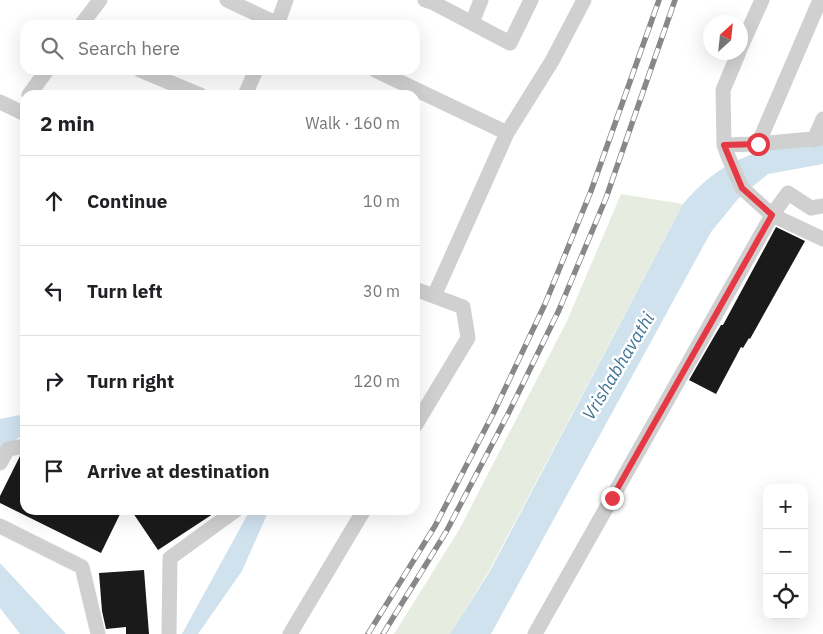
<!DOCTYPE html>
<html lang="en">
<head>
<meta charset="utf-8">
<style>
  body { margin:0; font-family:"IBM Plex Sans",sans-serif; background:#f2f2f2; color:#202124 }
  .controls { position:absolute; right:15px; bottom:15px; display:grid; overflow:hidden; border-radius:10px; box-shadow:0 5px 20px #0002 }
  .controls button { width:45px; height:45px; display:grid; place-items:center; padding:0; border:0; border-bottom:1px solid #e0e0e0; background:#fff; color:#202124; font:25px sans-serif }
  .compass { position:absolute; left:703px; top:15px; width:45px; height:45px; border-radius:50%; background:#fff; box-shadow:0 5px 20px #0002; rotate:27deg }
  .stop { position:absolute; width:15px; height:15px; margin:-11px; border:4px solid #e63946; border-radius:50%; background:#fff }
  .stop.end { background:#e63946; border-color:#fff; box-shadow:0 1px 5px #0008 }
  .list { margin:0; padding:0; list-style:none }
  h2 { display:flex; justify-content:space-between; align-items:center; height:65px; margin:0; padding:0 20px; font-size:21px }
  h2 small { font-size:16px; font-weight:400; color:#757577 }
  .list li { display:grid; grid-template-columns:32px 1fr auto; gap:15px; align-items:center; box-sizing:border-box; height:90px; padding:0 20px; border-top:1px solid #e0e0e0 }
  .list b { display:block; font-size:19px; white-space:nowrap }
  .list em { font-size:16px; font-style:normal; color:#757577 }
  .icon { flex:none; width:28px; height:28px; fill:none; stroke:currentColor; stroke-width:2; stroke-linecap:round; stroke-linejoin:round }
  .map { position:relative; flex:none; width:823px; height:634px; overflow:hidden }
  .search { position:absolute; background:#fff; box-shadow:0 5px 20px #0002; left:20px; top:20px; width:400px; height:55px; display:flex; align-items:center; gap:12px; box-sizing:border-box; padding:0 18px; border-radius:15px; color:#757577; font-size:19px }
  .panel { position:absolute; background:#fff; box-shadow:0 5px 20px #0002; left:20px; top:90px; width:400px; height:425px; border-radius:15px }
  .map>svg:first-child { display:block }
  .green { fill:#e6ecdf }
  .water { fill:#cfe2ee }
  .building { fill:#1a1a1a }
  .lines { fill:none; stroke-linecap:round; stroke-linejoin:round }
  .minor { stroke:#d0d0d0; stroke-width:15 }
  .rail-casing { stroke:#888; stroke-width:5.5 }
  .rail { stroke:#fff; stroke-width:4; stroke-dasharray:11; stroke-linecap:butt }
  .route { stroke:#e63946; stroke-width:6 }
  .labels { text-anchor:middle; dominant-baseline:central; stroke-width:5; stroke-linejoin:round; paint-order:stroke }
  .water-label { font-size:18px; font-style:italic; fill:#3f7597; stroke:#fff }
</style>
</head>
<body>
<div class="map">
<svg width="823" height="634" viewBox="0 0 823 634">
  <rect width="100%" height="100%" fill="#fff"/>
  <!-- green -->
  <path class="green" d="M 621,194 L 683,204 L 489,571 L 450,634 L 394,634 L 459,530 L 567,321 Z"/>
  <!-- water -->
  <path class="water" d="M 823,142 L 823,164 L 768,174 L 738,199 L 711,232 L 491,634 L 450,634 L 490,571 L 683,204 C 705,178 728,161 762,151 C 781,145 803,145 823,142 Z
    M 25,414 L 25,433 L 0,451 L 0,419 Z
    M 250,510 L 269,510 L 242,571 L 198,634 L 182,634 Z
    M 0,563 L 66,634 L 20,634 L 0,608 Z"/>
  <!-- building -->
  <path class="building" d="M 776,227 L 805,241 L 750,339 L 749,338 L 743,348 L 741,347 L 716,394 L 689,380 L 715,335 L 721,325 L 723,325 Z
    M 20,456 L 25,456 L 25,510 L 122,510 L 101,553 L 0,503 L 0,496 Z
    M 131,510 L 219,510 L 158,550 Z
    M 144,570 L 149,634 L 126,634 L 126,627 L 106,629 L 102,611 L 99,573 Z"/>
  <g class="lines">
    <!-- minor -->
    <path class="minor" d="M 227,0 L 280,25
      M 425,0 L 434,3 L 510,43 L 531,0
      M 472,23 L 481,0
      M 81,25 L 100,0
      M 277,25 L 286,0
      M 740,49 L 762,0
      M 739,52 L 723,90 L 724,145 L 728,156 L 742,188 L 772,215 L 823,239
      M 140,70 L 200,95
      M 375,70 L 507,133
      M 29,95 L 47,70
      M 245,95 L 256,70
      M 0,102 L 25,114
      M 814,140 L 823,119
      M 758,144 L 820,0
      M 724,145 L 758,144 L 823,138
      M 415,289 L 463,307 L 468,338 L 415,426
      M 434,296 L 507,133 L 552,61 L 584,0
      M 0,463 L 8,449 L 25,446
      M 0,526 L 82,567 L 98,634
      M 169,634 L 170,558 L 236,510
      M 290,634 L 364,510
      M 535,634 L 772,215 L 788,193 L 811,208 L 823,206"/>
    <!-- rail casing -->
    <g class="rail-casing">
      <path id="rail" d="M 368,634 L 435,526 L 494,412 L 545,304 L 591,191 L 659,0
        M 383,634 L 446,532 L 507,416 L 559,310 L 606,198 L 675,0"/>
    </g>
    <!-- rail -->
    <use href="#rail" class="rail"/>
  </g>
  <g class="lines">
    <!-- route -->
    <path class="route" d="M 612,498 L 772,215 L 742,188 L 724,145 L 758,144"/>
  </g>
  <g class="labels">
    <!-- water labels -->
    <g class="water-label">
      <text transform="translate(618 366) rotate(-59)">Vrishabhavathi</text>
    </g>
  </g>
</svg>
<div class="controls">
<button>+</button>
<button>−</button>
<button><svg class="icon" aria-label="locate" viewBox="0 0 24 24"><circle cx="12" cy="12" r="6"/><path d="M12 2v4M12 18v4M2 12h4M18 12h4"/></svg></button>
</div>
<svg class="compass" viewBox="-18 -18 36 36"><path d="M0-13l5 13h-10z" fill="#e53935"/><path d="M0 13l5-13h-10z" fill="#757577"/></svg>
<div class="stop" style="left:758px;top:144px"></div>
<div class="stop end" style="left:612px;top:498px"></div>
<div class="search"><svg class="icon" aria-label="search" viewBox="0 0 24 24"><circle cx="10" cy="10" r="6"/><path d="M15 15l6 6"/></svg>Search here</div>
<section class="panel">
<h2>2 min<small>Walk · 160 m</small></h2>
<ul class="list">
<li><svg class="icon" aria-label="ahead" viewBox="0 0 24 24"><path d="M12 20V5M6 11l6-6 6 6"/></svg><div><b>Continue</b></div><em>10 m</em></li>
<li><svg class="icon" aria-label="left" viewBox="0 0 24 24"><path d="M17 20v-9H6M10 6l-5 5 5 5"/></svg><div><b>Turn left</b></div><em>30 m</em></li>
<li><svg class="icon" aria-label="right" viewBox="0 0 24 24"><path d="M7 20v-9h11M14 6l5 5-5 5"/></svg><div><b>Turn right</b></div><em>120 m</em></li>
<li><svg class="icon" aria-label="arrive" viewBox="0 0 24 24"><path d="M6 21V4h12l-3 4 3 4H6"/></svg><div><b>Arrive at destination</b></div></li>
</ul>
</section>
</div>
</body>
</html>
